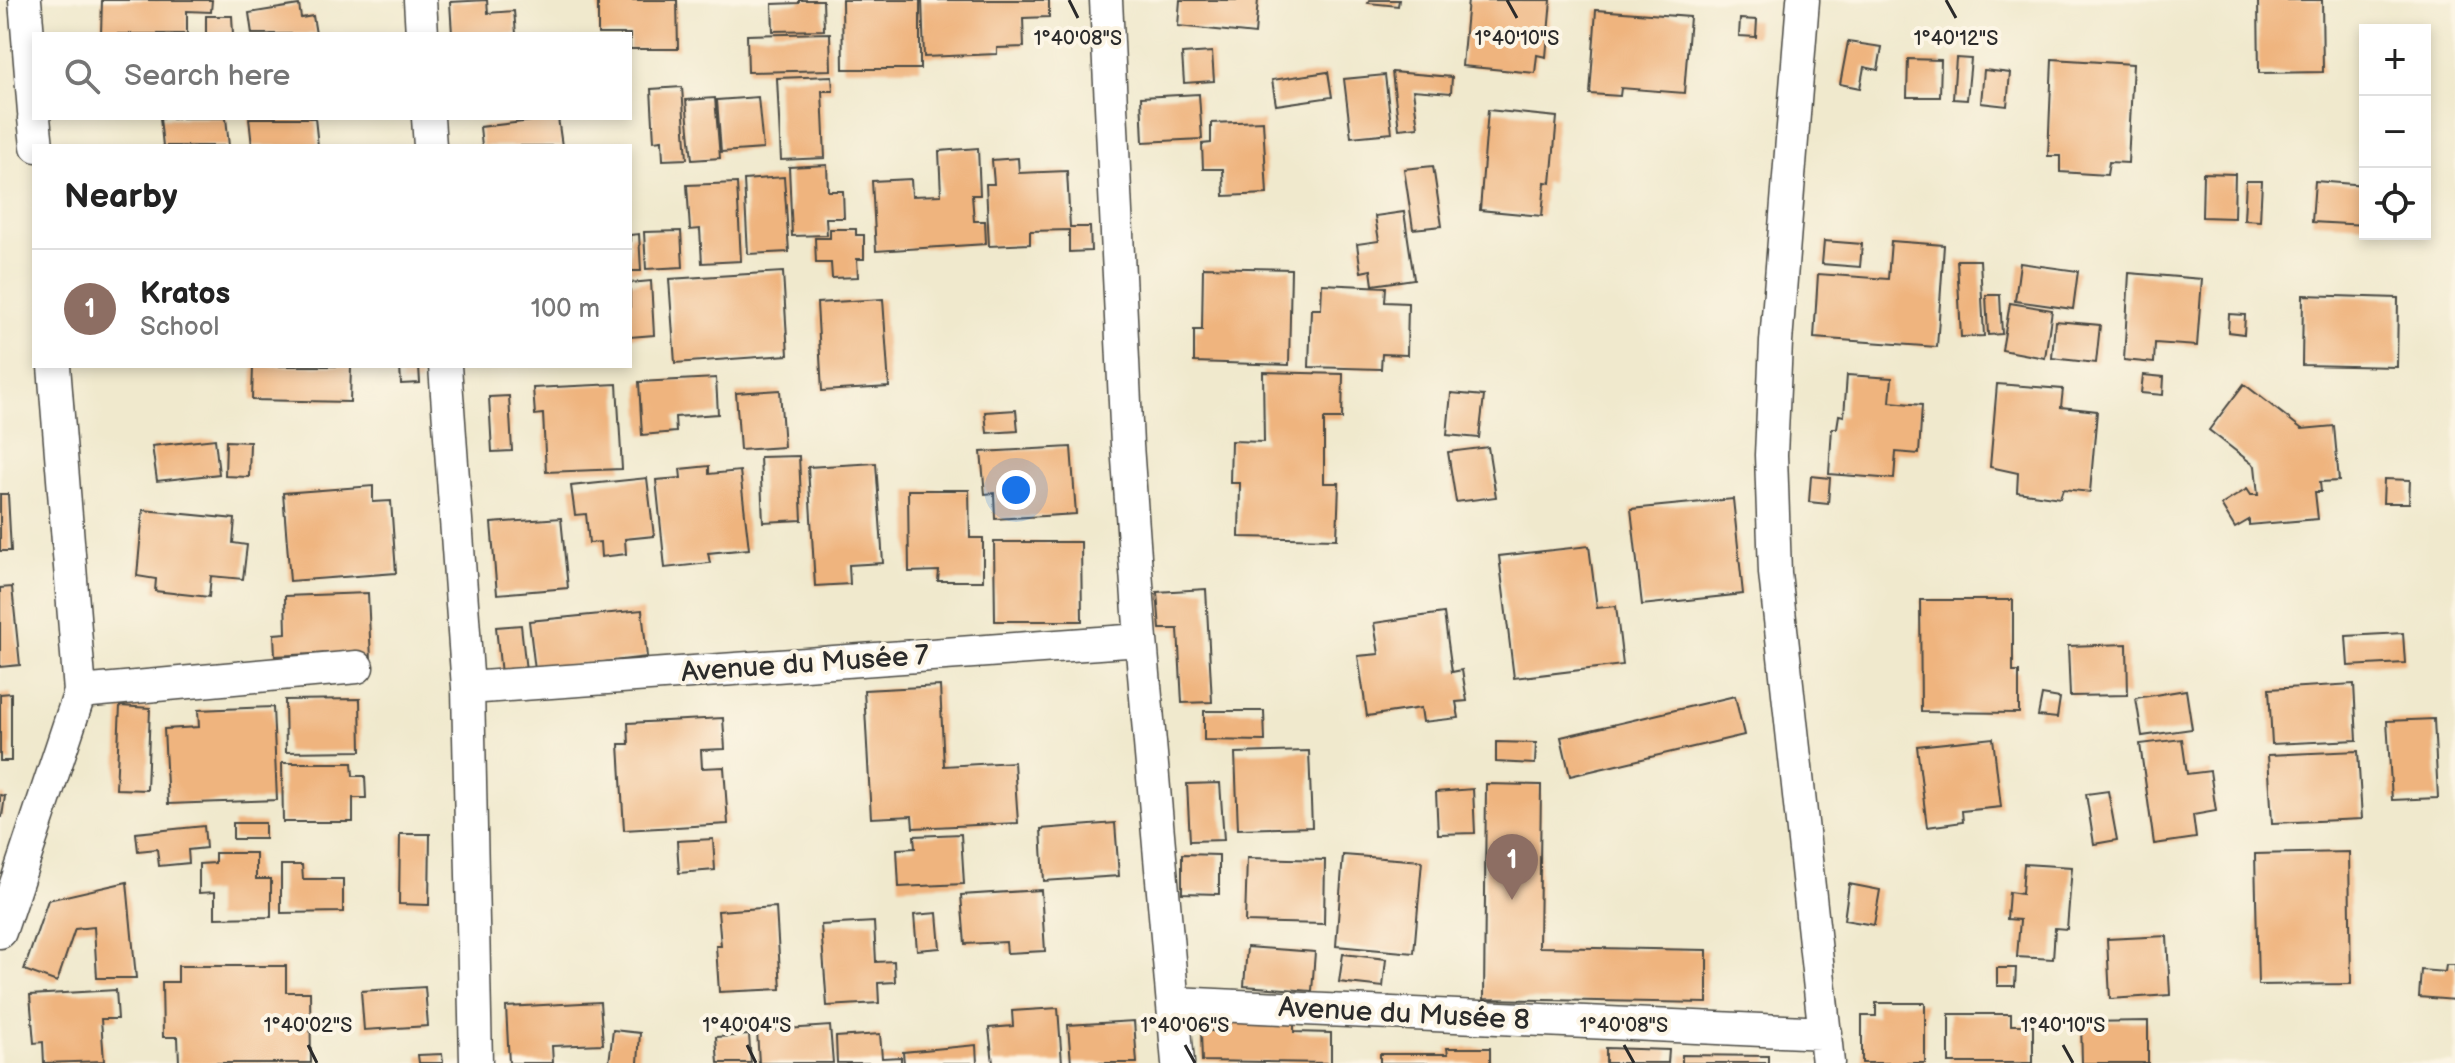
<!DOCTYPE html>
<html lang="en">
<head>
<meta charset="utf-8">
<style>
  body { margin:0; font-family:"Balsamiq Sans",sans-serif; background:#f6f6f6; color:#222 }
  .controls { position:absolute; right:24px; top:24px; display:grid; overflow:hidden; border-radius:0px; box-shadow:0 4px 12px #0003 }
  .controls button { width:72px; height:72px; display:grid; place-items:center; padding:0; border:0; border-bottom:2px solid #e0e0e0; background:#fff; color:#222; font:40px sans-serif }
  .you { position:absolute; left:1016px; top:490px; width:28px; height:28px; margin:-20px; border:6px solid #fff; border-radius:50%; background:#1a73e8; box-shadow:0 0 0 12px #1a73e833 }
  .badge { display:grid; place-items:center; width:52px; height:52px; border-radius:50%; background:#b45309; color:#fff; font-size:26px; font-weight:700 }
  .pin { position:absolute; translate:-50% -66px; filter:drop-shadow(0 2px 4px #0008) }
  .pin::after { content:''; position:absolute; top:42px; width:28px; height:24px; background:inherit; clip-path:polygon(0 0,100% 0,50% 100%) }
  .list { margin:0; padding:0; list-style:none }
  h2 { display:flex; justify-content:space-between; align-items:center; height:104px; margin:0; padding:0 32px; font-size:34px }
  h2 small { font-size:26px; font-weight:400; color:#767676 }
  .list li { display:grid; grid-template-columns:52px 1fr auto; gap:24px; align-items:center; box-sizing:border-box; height:120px; padding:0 32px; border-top:2px solid #e0e0e0 }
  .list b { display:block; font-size:30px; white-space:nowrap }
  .list p { margin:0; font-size:26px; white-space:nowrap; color:#767676 }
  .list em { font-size:26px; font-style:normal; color:#767676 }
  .icon { flex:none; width:44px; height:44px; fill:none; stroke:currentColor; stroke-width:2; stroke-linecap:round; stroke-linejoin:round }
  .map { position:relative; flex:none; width:2455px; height:1063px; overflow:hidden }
  .search { position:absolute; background:#fff; box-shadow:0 4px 12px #0003; left:32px; top:32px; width:600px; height:88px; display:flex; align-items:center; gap:20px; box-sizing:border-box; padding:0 28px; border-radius:0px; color:#767676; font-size:30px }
  .panel { position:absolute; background:#fff; box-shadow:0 4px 12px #0003; left:32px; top:144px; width:600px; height:224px; border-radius:0px }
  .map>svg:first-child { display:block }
  .building { fill:#efb47e }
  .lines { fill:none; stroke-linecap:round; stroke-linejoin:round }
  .street-casing { stroke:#494843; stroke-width:35 }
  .street { stroke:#fff; stroke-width:32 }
  .ticks { fill:none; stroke:#2b2b2b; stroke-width:3 }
  .labels { text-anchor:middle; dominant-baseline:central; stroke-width:8; stroke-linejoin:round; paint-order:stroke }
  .street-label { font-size:28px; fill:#2b2b2b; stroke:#fcf5e5 }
  .ticks-label { font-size:20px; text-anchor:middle; fill:#2b2b2b; stroke:#fcf5e5; stroke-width:8; stroke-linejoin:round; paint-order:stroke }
</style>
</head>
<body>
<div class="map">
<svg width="2455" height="1063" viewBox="0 0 2455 1063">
  <rect width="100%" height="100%" fill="#fcf5e5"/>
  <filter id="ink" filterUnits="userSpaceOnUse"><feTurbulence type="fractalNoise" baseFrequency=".0125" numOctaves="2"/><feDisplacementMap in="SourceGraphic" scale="16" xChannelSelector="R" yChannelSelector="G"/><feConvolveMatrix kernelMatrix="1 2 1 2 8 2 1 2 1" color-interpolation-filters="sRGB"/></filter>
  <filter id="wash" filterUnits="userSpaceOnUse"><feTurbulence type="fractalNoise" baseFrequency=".006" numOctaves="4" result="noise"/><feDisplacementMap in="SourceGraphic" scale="32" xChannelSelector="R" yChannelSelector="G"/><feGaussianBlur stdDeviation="1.8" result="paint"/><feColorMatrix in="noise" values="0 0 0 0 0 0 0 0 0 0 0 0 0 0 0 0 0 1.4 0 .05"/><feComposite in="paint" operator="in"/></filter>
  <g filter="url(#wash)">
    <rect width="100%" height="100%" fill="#f0e9cd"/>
    <g id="blocks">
      <!-- building -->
      <path class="building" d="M 102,0 L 212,0 L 211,12 L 187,11 L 187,34 L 101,34 Z
        M 487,0 L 488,13 L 514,11 L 516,34 L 452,34 L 450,2 Z
        M 598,0 L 677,0 L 678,49 L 630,49 L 630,34 L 598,34 Z
        M 799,0 L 823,0 L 824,30 L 773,31 L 772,4 L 799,3 Z
        M 842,0 L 920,0 L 920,69 L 843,69 Z
        M 922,0 L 1049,0 L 1049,17 L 1023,18 L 1024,47 L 997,48 L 997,54 L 924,57 Z
        M 1180,0 L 1258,0 L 1255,34 L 1178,26 Z
        M 1369,0 L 1399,0 L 1398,6 L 1368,3 Z
        M 1468,0 L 1551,0 L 1546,57 L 1537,55 L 1535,73 L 1462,66 Z
        M 2258,0 L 2322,0 L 2323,72 L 2259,73 Z
        M 299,5 L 301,18 L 313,16 L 316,34 L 252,34 L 249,13 Z
        M 1596,10 L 1690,17 L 1684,93 L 1621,88 L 1620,96 L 1590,94 Z
        M 206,16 L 232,16 L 233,34 L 206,34 Z
        M 1740,19 L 1757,20 L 1756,37 L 1739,36 Z
        M 830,33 L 831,70 L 748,72 L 747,35 Z
        M 1848,42 L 1882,47 L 1878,70 L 1864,67 L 1860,88 L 1840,84 Z
        M 1212,52 L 1214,81 L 1184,83 L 1182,54 Z
        M 1956,58 L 1971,59 L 1967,100 L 1953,99 Z
        M 1908,59 L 1941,60 L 1940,97 L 1907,97 Z
        M 2052,59 L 2133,64 L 2128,163 L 2109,162 L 2107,175 L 2060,172 L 2060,156 L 2048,156 Z
        M 1984,70 L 2010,73 L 2007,106 L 1981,103 Z
        M 1328,72 L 1332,97 L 1276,105 L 1272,80 Z
        M 1392,72 L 1452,77 L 1451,93 L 1413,90 L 1418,127 L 1399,129 Z
        M 1385,75 L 1392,133 L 1351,137 L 1344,79 Z
        M 832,76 L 833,91 L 822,91 L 825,158 L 781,160 L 777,78 Z
        M 682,87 L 687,159 L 663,160 L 662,140 L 654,141 L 651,89 Z
        M 1199,94 L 1202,139 L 1143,142 L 1141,97 Z
        M 758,97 L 763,149 L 721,152 L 717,100 Z
        M 715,98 L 720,158 L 692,160 L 686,100 Z
        M 1488,110 L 1557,117 L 1551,183 L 1545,182 L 1542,216 L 1480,210 Z
        M 160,118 L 226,118 L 229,146 L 163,146 Z
        M 249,118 L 315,118 L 318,146 L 252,146 Z
        M 558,118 L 562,146 L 482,146 L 480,127 Z
        M 1263,121 L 1267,194 L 1224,196 L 1223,169 L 1203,169 L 1202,144 L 1211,143 L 1211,123 Z
        M 978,148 L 980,195 L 972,195 L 974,221 L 985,221 L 986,244 L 876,251 L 872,181 L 911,179 L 912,196 L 941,195 L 939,151 Z
        M 1018,158 L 1019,173 L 1067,171 L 1070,227 L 1090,227 L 1091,251 L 1069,252 L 1069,230 L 1030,231 L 1030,244 L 989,246 L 986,184 L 994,184 L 992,160 Z
        M 827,165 L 828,191 L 843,191 L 844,218 L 826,218 L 827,235 L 792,236 L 789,167 Z
        M 1433,166 L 1442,226 L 1413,229 L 1404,169 Z
        M 2203,173 L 2235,174 L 2234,218 L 2202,217 Z
        M 784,177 L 789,252 L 748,254 L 744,180 Z
        M 2246,181 L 2262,181 L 2260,221 L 2244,220 Z
        M 2315,181 L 2365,185 L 2365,225 L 2312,222 Z
        M 737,183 L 741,261 L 702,263 L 700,229 L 690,230 L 687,185 Z
        M 1404,212 L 1414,279 L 1373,285 L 1371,270 L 1361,272 L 1357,244 L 1379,241 L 1375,216 Z
        M 830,229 L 856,229 L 856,235 L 864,235 L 864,259 L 857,259 L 858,277 L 832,278 L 831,263 L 816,263 L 815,238 L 830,238 Z
        M 681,231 L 683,267 L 646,269 L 644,232 Z
        M 639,234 L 641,271 L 630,271 L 630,235 Z
        M 1824,241 L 1862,244 L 1860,267 L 1822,264 Z
        M 1891,241 L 1944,245 L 1937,347 L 1814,338 L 1818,274 L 1888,279 Z
        M 1957,260 L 1980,260 L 1984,336 L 1961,337 Z
        M 2020,263 L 2078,271 L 2073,309 L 2015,301 Z
        M 1203,267 L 1291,269 L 1289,365 L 1194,362 L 1194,330 L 1202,330 Z
        M 783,272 L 788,355 L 675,363 L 669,279 Z
        M 2129,273 L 2202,279 L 2197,346 L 2155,343 L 2154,363 L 2124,360 Z
        M 651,281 L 654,335 L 630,337 L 630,283 Z
        M 1322,284 L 1386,287 L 1385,302 L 1408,303 L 1407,355 L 1382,354 L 1381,369 L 1309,367 L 1311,309 L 1321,309 Z
        M 1986,295 L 2000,295 L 2002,334 L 1988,335 Z
        M 2303,295 L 2398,298 L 2397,367 L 2302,365 Z
        M 883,299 L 889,387 L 822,391 L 817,303 Z
        M 2010,303 L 2052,310 L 2045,358 L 2002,350 Z
        M 2229,314 L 2245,315 L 2244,334 L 2228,332 Z
        M 2055,321 L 2100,325 L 2096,363 L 2052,358 Z
        M 253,366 L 351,366 L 350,402 L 252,400 Z
        M 400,366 L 419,366 L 420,383 L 401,384 Z
        M 1263,372 L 1343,374 L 1342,419 L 1324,419 L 1324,483 L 1339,483 L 1337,539 L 1239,537 L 1240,483 L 1230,483 L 1231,441 L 1264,442 Z
        M 1847,375 L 1892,378 L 1890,402 L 1922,405 L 1919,454 L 1896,452 L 1894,479 L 1829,474 L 1832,428 L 1837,428 L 1839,415 L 1844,416 Z
        M 2143,375 L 2164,377 L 2163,395 L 2141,393 Z
        M 716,378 L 718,414 L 675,417 L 676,432 L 642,435 L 639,382 Z
        M 617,384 L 622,469 L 546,472 L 543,414 L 535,415 L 533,388 Z
        M 1997,384 L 2063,389 L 2061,407 L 2097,411 L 2090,492 L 2063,489 L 2060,498 L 2017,492 L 2018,473 L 1990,467 Z
        M 2244,384 L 2302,429 L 2334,426 L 2339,481 L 2320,482 L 2321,492 L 2315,492 L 2318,519 L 2249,525 L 2249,520 L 2235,528 L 2221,505 L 2247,489 L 2251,495 L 2258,495 L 2255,466 L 2209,430 Z
        M 780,390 L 784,447 L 740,450 L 736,393 Z
        M 1451,393 L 1484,396 L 1479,438 L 1447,435 Z
        M 509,396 L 512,451 L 492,452 L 489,397 Z
        M 1016,410 L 1018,431 L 987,433 L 985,412 Z
        M 215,439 L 219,474 L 157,481 L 152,446 Z
        M 226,441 L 250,442 L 249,477 L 225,476 Z
        M 1071,447 L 1076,514 L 995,519 L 994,493 L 985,494 L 981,452 Z
        M 1488,447 L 1496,497 L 1456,502 L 1448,452 Z
        M 799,456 L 802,520 L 763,522 L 760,457 Z
        M 876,463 L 883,563 L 849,565 L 850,584 L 815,586 L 808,467 Z
        M 709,466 L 709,474 L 740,471 L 749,549 L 708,553 L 710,563 L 665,568 L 656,480 L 681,478 L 680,469 Z
        M 1811,476 L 1830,478 L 1828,504 L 1809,502 Z
        M 647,478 L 654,536 L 625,539 L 626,554 L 601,557 L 600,542 L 589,543 L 586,514 L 575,515 L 571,486 Z
        M 2384,479 L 2410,480 L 2409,503 L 2383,503 Z
        M 373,486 L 373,502 L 391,501 L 396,573 L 290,581 L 283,493 Z
        M 908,490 L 969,490 L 970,538 L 983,538 L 983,581 L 938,581 L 939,571 L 909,572 Z
        M 0,494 L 8,494 L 11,551 L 0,551 Z
        M 1733,499 L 1743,594 L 1642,605 L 1631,509 Z
        M 143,510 L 235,519 L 233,543 L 247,545 L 243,579 L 211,576 L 209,597 L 155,591 L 156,579 L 137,576 Z
        M 561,518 L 568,588 L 497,594 L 491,523 Z
        M 994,542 L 1081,542 L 1082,621 L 995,621 Z
        M 1589,546 L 1597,608 L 1616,606 L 1623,665 L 1514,678 L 1499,556 Z
        M 12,587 L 20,665 L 0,667 L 0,588 Z
        M 1206,589 L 1212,702 L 1182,703 L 1178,629 L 1160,629 L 1157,592 Z
        M 368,593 L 371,660 L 331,653 L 275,656 L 274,634 L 286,633 L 285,596 Z
        M 1920,600 L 2013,600 L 2013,672 L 2019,672 L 2019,713 L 1921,712 Z
        M 642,610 L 647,657 L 535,670 L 529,621 Z
        M 1444,613 L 1452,672 L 1462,670 L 1467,701 L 1456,702 L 1459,718 L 1423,722 L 1421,708 L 1367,716 L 1358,656 L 1379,654 L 1374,623 Z
        M 521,625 L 526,671 L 501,674 L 496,627 Z
        M 2403,633 L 2405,663 L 2348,666 L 2346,636 Z
        M 2127,644 L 2128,695 L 2070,696 L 2068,646 Z
        M 2354,684 L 2357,740 L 2272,744 L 2269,689 Z
        M 940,686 L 944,766 L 1014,762 L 1018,823 L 913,828 L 912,816 L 871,818 L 864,690 Z
        M 2186,690 L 2192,729 L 2142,736 L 2136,698 Z
        M 11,693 L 11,761 L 0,761 L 0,694 Z
        M 2042,695 L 2060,698 L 2057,718 L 2038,716 Z
        M 1735,696 L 1744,735 L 1570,776 L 1561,737 Z
        M 360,699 L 361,751 L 286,752 L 285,700 Z
        M 120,706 L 150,708 L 147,790 L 116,789 Z
        M 273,707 L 277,800 L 168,804 L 164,729 L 199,727 L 198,710 Z
        M 1204,711 L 1264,711 L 1265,741 L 1204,740 Z
        M 723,718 L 725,749 L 701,750 L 702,768 L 724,767 L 728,824 L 624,830 L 619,744 L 629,744 L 628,723 Z
        M 2434,719 L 2438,798 L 2392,800 L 2387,721 Z
        M 1993,738 L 2001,807 L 1962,811 L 1963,822 L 1927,827 L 1917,746 Z
        M 2182,739 L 2187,774 L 2210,771 L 2216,811 L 2193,815 L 2196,838 L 2154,844 L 2140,744 Z
        M 1496,742 L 1536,743 L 1535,764 L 1496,762 Z
        M 1309,751 L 1312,827 L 1238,829 L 1235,753 Z
        M 2358,751 L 2362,819 L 2272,823 L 2268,755 Z
        M 282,763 L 352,763 L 353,776 L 365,776 L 366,798 L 353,798 L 353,822 L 283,822 Z
        M 1220,783 L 1224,840 L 1190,841 L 1187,784 Z
        M 1486,784 L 1541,785 L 1539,947 L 1707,950 L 1707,1003 L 1484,999 Z
        M 1473,789 L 1475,833 L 1438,834 L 1436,792 Z
        M 2108,791 L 2117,840 L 2094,844 L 2086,794 Z
        M 0,795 L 5,796 L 2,817 L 0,817 Z
        M 233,823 L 265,823 L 265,839 L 233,839 Z
        M 1115,823 L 1119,876 L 1044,881 L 1041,829 Z
        M 204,826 L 206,848 L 188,850 L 189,863 L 159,866 L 157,849 L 138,851 L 136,833 Z
        M 400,834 L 430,834 L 429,905 L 399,904 Z
        M 961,834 L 964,884 L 899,887 L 897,849 L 915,848 L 914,836 Z
        M 713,839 L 715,870 L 679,873 L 677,841 Z
        M 2349,852 L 2351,984 L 2258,985 L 2255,854 Z
        M 215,853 L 256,853 L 256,879 L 271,879 L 271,917 L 215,918 L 215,892 L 199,893 L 199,864 L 215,863 Z
        M 1182,854 L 1219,855 L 1219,894 L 1182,893 Z
        M 1343,855 L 1422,861 L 1414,953 L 1336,946 Z
        M 1247,858 L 1325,860 L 1324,924 L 1245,922 Z
        M 2024,864 L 2072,867 L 2067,929 L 2055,928 L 2053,959 L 2017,957 L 2020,920 L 2007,919 L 2009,892 L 2022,894 Z
        M 281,865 L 302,865 L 303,879 L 343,879 L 343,912 L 281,913 Z
        M 127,882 L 136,978 L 97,978 L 94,927 L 75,929 L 57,982 L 24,970 L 48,900 Z
        M 1849,884 L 1880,890 L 1874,925 L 1844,920 Z
        M 1041,890 L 1045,951 L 1007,953 L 1006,942 L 965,944 L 961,895 Z
        M 776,907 L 781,989 L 719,992 L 716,946 L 721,946 L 718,911 Z
        M 937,913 L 940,948 L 917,950 L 914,915 Z
        M 874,922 L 876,962 L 894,961 L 895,982 L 878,983 L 879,1003 L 827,1006 L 821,925 Z
        M 2167,936 L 2170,995 L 2110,999 L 2107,939 Z
        M 1247,947 L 1315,952 L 1312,991 L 1244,986 Z
        M 1343,954 L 1386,959 L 1383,987 L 1339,982 Z
        M 2446,965 L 2455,965 L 2455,1000 L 2419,997 L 2421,970 L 2445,972 Z
        M 178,966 L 286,966 L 286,992 L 310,992 L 311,1063 L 179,1063 L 178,1037 L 163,1037 L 162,982 L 178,982 Z
        M 1997,968 L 2016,968 L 2015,986 L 1997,986 Z
        M 425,987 L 428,1026 L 364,1030 L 361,991 Z
        M 116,990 L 118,1019 L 101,1019 L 104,1061 L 44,1063 L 43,1042 L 34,1043 L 30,995 Z
        M 600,1002 L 603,1044 L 552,1046 L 553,1063 L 509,1063 L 506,1007 Z
        M 1876,1003 L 1925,1003 L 1925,1063 L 1862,1063 L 1862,1016 L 1876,1016 Z
        M 1058,1008 L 1062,1063 L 993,1063 L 989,1028 L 1013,1026 L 1012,1011 Z
        M 1949,1014 L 2011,1014 L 2011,1025 L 2033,1025 L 2033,1063 L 1949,1063 Z
        M 1216,1015 L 1294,1016 L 1294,1032 L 1331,1033 L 1331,1063 L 1202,1061 L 1201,1031 L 1216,1031 Z
        M 1134,1021 L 1137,1063 L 1071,1063 L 1068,1025 Z
        M 2148,1021 L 2148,1063 L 2082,1063 L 2081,1022 Z
        M 830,1026 L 833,1063 L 759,1063 L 757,1031 Z
        M 613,1030 L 640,1033 L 638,1063 L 609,1063 Z
        M 880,1034 L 882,1058 L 901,1057 L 901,1063 L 837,1063 L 836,1037 Z
        M 749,1035 L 751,1063 L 718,1063 L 716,1037 Z
        M 976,1045 L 977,1063 L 904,1063 L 903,1052 Z
        M 1447,1048 L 1490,1048 L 1490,1063 L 1380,1063 L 1380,1054 L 1448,1054 Z
        M 1606,1048 L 1669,1050 L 1668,1063 L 1606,1063 Z
        M 442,1054 L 443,1063 L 419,1063 L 418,1055 Z
        M 1682,1055 L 1768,1056 L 1768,1063 L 1682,1063 Z"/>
    </g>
  </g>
  <g filter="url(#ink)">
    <use href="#blocks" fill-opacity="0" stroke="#494843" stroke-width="2"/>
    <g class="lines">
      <!-- street casing -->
      <g class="street-casing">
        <path id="street" d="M 25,0 L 34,112
          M 420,0 L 422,34
          M 1106,0 L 1127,445 L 1141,640 L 1178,1063
          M 1803,0 L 1776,342 L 1771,455 L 1775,573 L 1828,1063
          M 34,118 L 37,146
          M 428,118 L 430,146
          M 445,366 L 468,688 L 476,1063
          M 468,688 L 1141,640
          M 80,692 L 357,667
          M 0,932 L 80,692 L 54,366
          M 1174,1003 L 1826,1033"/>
      </g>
      <!-- street -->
      <use href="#street" class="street"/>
    </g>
  </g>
  <!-- ticks -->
  <path class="ticks" d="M 1069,0 L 1078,18M 1507,0 L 1517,18M 1946,0 L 1956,18M 308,1045 L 317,1063M 747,1045 L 756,1063M 1185,1045 L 1195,1063M 1624,1045 L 1634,1063M 2063,1045 L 2073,1063"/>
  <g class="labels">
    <!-- street labels -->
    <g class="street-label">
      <text transform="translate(805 664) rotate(-4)">Avenue du Musée 7</text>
      <text transform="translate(1404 1014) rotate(3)">Avenue du Musée 8</text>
    </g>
  </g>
  <g class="ticks-label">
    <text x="1078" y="45">1°40'08"S</text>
    <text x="1517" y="45">1°40'10"S</text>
    <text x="1956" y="45">1°40'12"S</text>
    <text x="308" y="1032">1°40'02"S</text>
    <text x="747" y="1032">1°40'04"S</text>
    <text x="1185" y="1032">1°40'06"S</text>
    <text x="1624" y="1032">1°40'08"S</text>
    <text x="2063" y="1032">1°40'10"S</text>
  </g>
</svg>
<div class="controls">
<button>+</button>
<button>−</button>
<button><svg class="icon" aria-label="locate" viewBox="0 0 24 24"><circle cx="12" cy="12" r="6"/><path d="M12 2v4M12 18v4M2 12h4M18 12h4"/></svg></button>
</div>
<div class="you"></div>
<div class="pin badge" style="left:1512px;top:900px;background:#8d6e63">1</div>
<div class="search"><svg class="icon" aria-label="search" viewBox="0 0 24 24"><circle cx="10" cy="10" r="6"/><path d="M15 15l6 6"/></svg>Search here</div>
<section class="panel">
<h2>Nearby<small></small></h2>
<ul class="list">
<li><span class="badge" style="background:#8d6e63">1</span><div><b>Kratos</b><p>School</p></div><em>100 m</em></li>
</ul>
</section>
</div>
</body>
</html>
